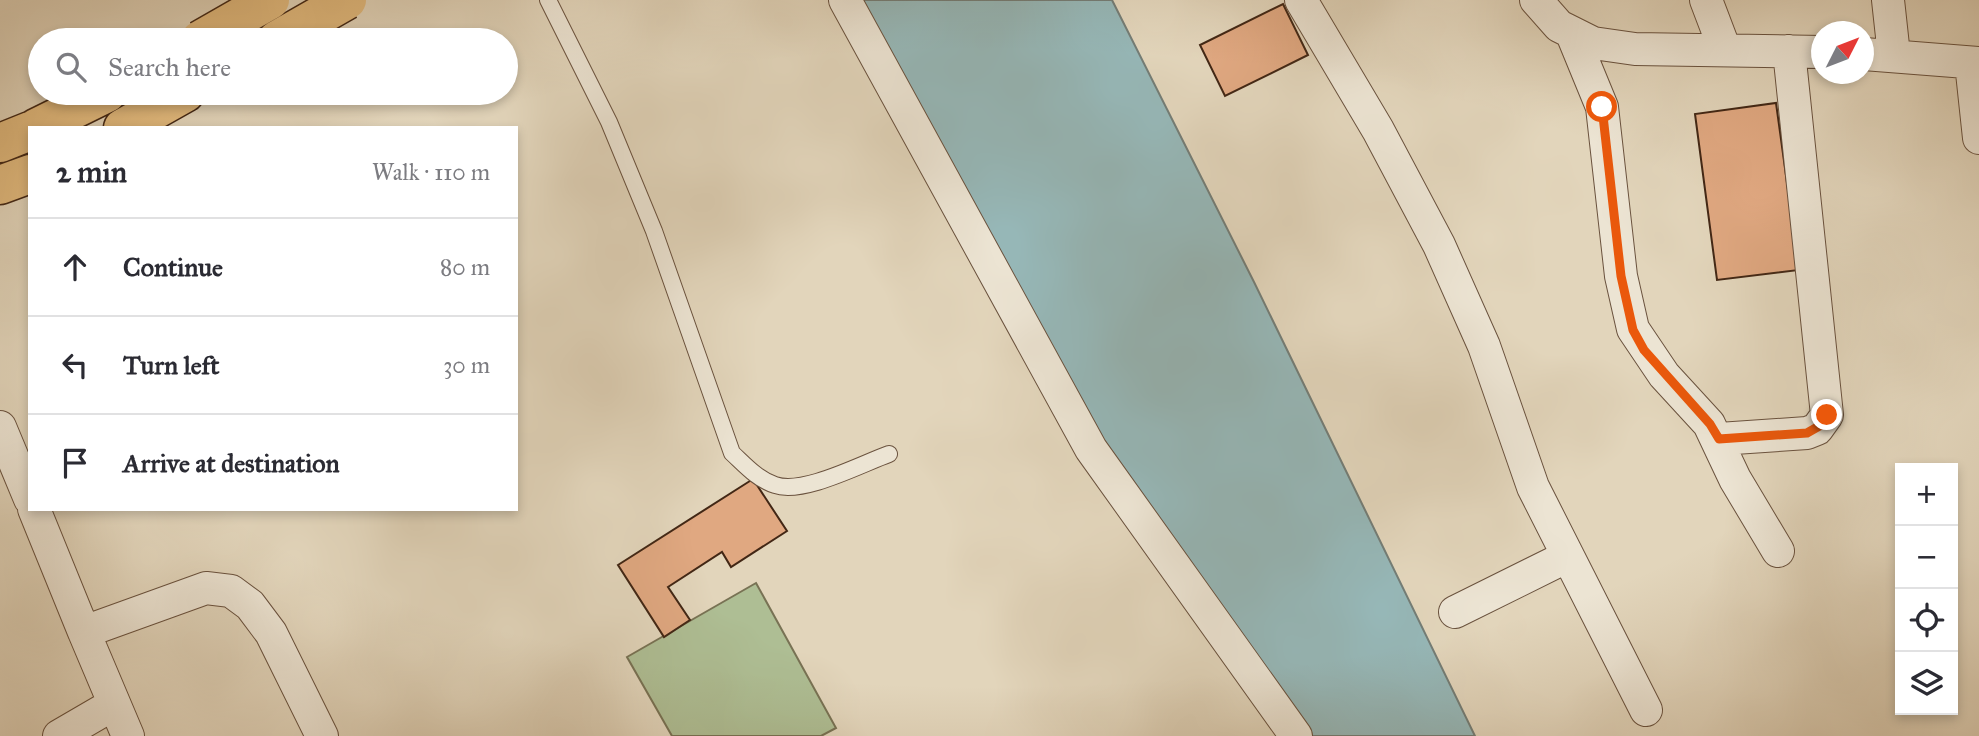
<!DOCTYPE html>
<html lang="en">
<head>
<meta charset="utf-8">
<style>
  body { margin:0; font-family:"IM FELL Great Primer",serif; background:#f2f2f3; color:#2b2b33 }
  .controls { position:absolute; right:21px; bottom:21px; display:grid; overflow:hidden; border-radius:0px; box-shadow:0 4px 10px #0003 }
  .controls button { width:63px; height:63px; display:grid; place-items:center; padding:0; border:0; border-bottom:2px solid #e1e1e2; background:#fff; color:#2b2b33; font:35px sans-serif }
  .compass { position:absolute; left:1811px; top:21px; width:63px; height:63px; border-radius:50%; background:#fff; box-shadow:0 4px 10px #0003; rotate:48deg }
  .stop { position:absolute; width:21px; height:21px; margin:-16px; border:5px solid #ea580c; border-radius:50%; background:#fff }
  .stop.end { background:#ea580c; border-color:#fff; box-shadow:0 2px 7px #0008 }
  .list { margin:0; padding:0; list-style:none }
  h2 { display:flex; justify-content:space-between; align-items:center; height:91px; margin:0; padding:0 28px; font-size:30px }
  h2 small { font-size:23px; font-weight:400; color:#7c7c81 }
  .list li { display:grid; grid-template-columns:46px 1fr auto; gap:21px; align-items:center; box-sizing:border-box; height:98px; padding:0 28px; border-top:2px solid #e1e1e2 }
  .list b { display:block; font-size:26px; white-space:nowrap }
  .list em { font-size:23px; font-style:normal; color:#7c7c81 }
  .icon { flex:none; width:38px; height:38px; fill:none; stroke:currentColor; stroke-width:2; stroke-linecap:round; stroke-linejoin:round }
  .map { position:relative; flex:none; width:1979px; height:736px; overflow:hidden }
  .search { position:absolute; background:#fff; box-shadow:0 4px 10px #0003; left:28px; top:28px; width:490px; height:77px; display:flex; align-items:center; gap:18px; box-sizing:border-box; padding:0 24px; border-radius:38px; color:#7c7c81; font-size:26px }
  .panel { position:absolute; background:#fff; box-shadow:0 4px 10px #0003; left:28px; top:126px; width:490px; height:385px; border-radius:0px }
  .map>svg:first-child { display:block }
  .green { fill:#aebe94; stroke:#787254; stroke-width:2 }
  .water { fill:#96b7b7; stroke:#747d76; stroke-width:2 }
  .building { fill:#e0a881; stroke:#422715; stroke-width:2 }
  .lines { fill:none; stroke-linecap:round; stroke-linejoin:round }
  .service-casing { stroke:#6a523e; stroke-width:18 }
  .minor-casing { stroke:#6a523e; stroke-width:34 }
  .trunk-casing { stroke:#422715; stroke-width:41 }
  .service { stroke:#ece4d3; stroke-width:16 }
  .minor { stroke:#ece4d3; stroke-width:32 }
  .trunk { stroke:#e1ba7e; stroke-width:38 }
  .trunk-bridge-casing { stroke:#422715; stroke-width:41; stroke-linecap:butt }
  .trunk-bridge { stroke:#e1ba7e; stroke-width:38 }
  .route { stroke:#ea580c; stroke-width:9 }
</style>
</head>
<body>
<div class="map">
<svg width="1979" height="736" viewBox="0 0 1979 736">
  <rect width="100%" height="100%" fill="#e2d5bb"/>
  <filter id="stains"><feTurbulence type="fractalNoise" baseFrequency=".00286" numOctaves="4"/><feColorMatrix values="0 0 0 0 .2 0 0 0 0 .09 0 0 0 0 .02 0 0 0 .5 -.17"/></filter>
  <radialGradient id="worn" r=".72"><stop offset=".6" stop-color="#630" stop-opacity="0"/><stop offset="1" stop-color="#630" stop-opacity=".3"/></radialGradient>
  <!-- green -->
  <path class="green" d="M 756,583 L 836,728 L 821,736 L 672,736 L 627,657 Z"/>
  <!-- water -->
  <path class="water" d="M 861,0 L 1112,0 L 1254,282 L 1475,736 L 1297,736 L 1203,602 L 1089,417 Z"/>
  <!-- building -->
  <path class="building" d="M 1283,4 L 1308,55 L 1225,96 L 1200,45 Z
    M 1776,103 L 1799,270 L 1717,280 L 1695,114 Z
    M 753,479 L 787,531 L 731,567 L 722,552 L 668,587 L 690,620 L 664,637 L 618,565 Z"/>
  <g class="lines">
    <!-- service casing -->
    <g class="service-casing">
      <path id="service" d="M 548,0 L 609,122 L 654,231 L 732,453 C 745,465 757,479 775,485 C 803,495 861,464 889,454"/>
    </g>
    <!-- minor casing -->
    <g class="minor-casing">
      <path id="minor" d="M 845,0 L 1091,449 L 1296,736
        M 1301,0 L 1378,130 L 1439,245 L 1484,346 L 1533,487 L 1646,710
        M 1536,0 L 1559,26 L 1593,43 L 1635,49 L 1822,52
        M 1706,0 L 1725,50
        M 1888,0 L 1894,55
        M 1572,34 L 1602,107 L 1621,276 L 1633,329 L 1664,375 L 1709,424 L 1735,479 L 1778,551
        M 1864,54 L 1979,63
        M 1971,63 L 1979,138
        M 0,427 L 30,499
        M 1719,439 L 1807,433 L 1817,429 L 1827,415 L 1789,51
        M 34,509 L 84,632 L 206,588 L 231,591 L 250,605 L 271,633 L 322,736
        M 1455,612 L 1566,557
        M 84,632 L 128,736
        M 59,736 L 114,704"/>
    </g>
    <!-- trunk casing -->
    <g class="trunk-casing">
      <path id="trunk" d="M 36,128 L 107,93
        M 123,128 L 185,93
        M 0,143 L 30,131
        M 0,185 L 30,174"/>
    </g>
    <!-- service -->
    <use href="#service" class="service"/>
    <!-- minor -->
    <use href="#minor" class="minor"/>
    <!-- trunk -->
    <use href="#trunk" class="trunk"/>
    <!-- trunk-bridge casing -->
    <g class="trunk-bridge-casing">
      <path id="trunk-bridge" d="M 200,40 L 270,0
        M 277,40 L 347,0"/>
    </g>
    <!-- trunk-bridge -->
    <use href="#trunk-bridge" class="trunk-bridge"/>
  </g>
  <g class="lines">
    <!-- route -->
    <path class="route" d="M 1602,107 L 1621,276 L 1633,330 L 1644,350 L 1710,424 L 1719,439 L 1807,433 L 1821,425 L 1827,415"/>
  </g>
  <rect width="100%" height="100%" filter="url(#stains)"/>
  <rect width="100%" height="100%" fill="url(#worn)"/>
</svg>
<div class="controls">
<button>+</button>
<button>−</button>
<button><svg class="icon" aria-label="locate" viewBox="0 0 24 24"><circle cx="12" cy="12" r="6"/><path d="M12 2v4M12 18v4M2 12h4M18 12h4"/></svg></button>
<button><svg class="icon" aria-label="layers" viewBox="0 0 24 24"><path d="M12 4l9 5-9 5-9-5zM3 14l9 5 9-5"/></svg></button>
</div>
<svg class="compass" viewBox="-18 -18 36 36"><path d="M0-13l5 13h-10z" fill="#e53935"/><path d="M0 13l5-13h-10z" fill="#7c7c81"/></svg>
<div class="stop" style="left:1602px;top:107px"></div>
<div class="stop end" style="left:1827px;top:415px"></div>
<div class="search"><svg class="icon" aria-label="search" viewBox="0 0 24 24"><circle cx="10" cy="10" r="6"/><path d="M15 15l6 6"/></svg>Search here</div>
<section class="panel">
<h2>2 min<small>Walk · 110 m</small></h2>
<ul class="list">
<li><svg class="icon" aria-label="ahead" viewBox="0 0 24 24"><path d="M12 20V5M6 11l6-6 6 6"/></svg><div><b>Continue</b></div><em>80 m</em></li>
<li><svg class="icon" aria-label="left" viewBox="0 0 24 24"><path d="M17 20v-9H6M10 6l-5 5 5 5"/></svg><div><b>Turn left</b></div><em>30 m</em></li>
<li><svg class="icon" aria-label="arrive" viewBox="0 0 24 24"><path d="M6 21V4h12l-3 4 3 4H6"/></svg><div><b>Arrive at destination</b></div></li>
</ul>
</section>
</div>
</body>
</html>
